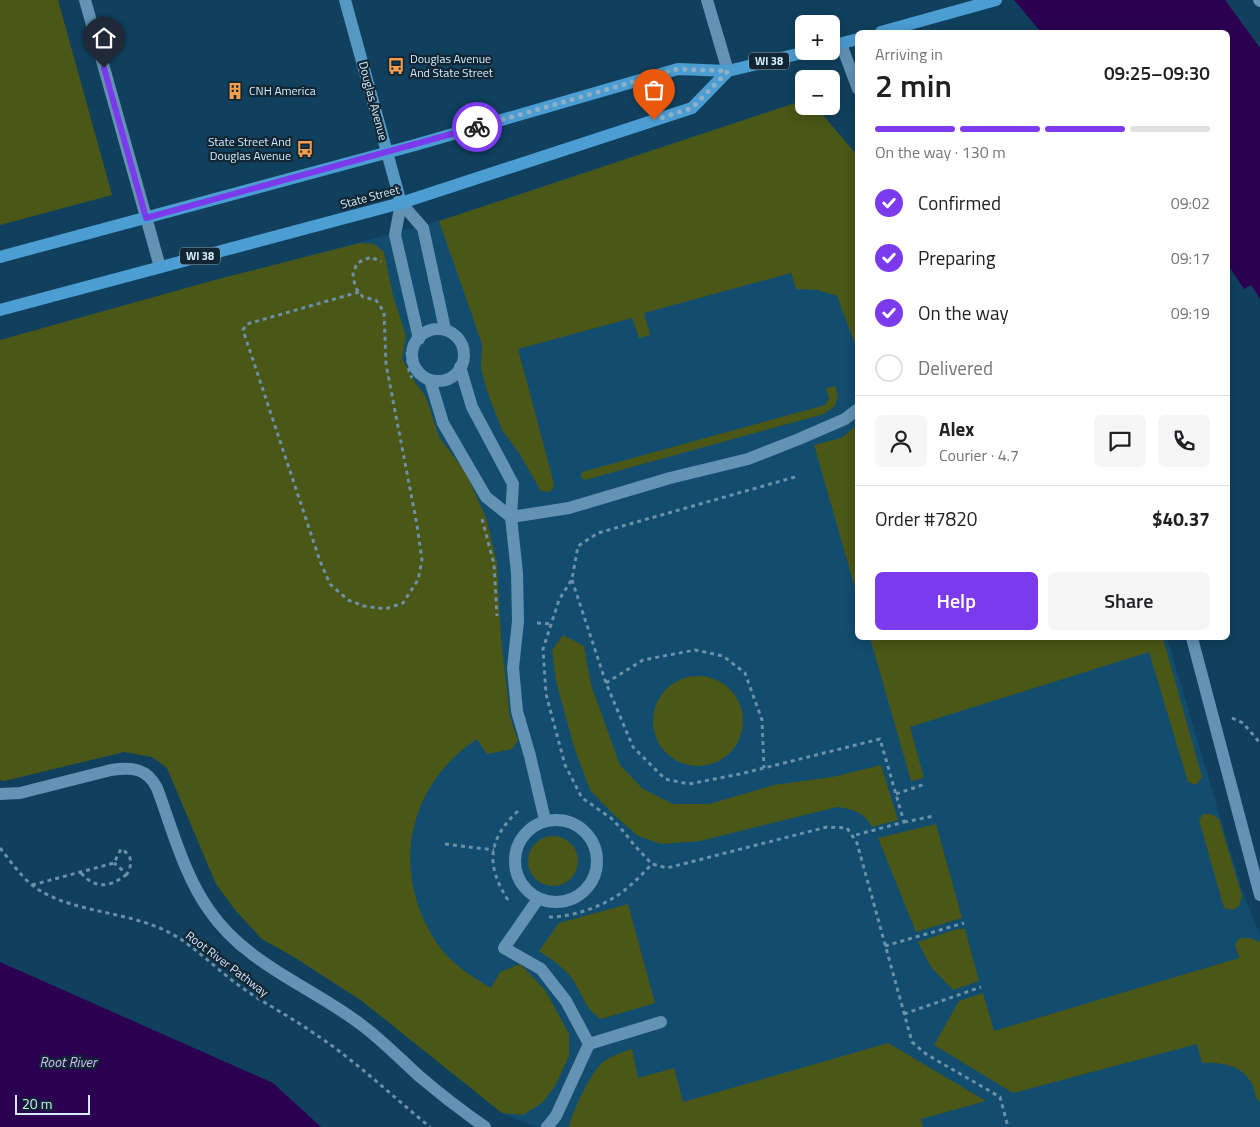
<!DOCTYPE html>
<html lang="en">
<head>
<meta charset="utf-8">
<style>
	:root { --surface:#fff; --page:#f6f6f6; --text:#202124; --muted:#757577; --line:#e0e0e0; --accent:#7c3aed }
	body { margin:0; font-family:"Titillium Web",sans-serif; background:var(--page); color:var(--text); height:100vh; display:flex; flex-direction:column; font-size:19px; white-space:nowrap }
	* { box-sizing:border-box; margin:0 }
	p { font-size:16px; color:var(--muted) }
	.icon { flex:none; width:28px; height:28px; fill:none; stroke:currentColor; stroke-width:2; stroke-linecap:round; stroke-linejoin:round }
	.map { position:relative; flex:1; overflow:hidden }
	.details { position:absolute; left:855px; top:30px; width:375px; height:610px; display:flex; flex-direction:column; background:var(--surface); border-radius:8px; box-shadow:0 2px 12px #0003 }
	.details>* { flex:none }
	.fabs { position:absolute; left:795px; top:15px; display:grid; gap:10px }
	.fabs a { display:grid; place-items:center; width:45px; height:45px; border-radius:8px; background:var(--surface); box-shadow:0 2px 12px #0003; font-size:25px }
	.scale { position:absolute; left:15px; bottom:12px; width:75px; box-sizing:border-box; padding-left:5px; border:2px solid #d4ecfe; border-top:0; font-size:14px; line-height:18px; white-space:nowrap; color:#d4ecfe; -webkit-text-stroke:4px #122533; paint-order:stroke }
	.pin { position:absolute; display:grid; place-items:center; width:42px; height:42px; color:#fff; margin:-51px -21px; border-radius:50% 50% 50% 0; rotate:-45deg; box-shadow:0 0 5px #0007 }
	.pin .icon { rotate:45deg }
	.courier { position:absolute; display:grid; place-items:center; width:50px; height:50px; margin:-25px; border:4px solid #7c3aed; border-radius:50%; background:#fff; color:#222; box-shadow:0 1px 6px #0007 }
	.overview em { font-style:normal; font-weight:600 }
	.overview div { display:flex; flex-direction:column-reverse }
	.overview { display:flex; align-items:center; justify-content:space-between; height:85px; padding:0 20px }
	h1 { font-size:32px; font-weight:600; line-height:38px }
	.bar { display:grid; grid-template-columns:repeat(4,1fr); gap:8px 5px; align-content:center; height:60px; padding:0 20px }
	.bar i { height:6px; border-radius:4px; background:var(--line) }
	.bar .current { background:var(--accent) }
	.bar p { grid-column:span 4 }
	.line { display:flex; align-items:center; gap:12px; padding:0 20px; border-top:1px solid var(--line) }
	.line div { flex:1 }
	.round { display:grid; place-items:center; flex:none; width:52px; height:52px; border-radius:8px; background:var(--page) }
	ol { padding:0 20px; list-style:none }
	li { display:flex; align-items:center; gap:15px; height:55px }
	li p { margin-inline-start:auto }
	li .icon { padding:5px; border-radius:50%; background:var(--accent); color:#fff; stroke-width:4 }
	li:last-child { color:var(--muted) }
	li i { width:28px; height:28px; border:2px solid var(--line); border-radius:50% }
	.cta { display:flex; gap:10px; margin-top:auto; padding:10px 20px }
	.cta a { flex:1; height:58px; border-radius:8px; background:var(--accent); color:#fff; font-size:20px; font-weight:600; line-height:58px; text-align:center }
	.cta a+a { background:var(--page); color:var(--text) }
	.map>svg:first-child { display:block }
	.built { fill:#124c6e }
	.green { fill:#4a5717 }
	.water { fill:#2b0051 }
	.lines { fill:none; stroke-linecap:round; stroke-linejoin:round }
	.path { stroke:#6c90a8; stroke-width:3; stroke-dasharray:4 4; stroke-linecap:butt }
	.lane { stroke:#6392b3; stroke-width:12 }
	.street { stroke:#6392b3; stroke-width:12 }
	.secondary { stroke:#5798c2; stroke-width:12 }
	.primary { stroke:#4b9dd2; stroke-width:12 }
	.done { stroke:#8fb0c6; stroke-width:5; stroke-dasharray:0 9 }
	.route { stroke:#7c3aed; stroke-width:6 }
	.labels { text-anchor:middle; stroke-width:4.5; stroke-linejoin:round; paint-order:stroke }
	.shield { fill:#122533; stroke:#9ab0c1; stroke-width:1 }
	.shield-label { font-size:11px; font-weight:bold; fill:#d4ecfe }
	.poi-label { font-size:12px; fill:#d4ecfe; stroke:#122533; text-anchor:start }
	.street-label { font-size:12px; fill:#d4ecfe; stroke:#122533 }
	.water-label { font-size:14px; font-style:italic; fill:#d2c0f6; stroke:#122533 }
</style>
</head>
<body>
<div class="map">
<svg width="1260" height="1127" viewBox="0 0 1260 1127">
	<rect width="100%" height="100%" fill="#10405d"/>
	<path class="built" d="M 804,100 L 804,106 L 815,106 L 857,155 L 858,638 L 1167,638 L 1241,887 L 1260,935 L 1260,1127 L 536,1127 L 502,1113 L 362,1001 L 294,957 L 262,939 L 236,911 L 216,884 L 167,768 L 152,757 L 124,752 L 4,781 L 0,780 L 143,300 L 439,221 Z"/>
	<path class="green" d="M 0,0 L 58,0 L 112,195 L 0,225 Z
		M 804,100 L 804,106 L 815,106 L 857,155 L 857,346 L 855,344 L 837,296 L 818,290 L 796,289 L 791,273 L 644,313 L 650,335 L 639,338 L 632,318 L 518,349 L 553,480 L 554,488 L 549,492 L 541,491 L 519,453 L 502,430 L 487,391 L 481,368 L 482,344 L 439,221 Z
		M 360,243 L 374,244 L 384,252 L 393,296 L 406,336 L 402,359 L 415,382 L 426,397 L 439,437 L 466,473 L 487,520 L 497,563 L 501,638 L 510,717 L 518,740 L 512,749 L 487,754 L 477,739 C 407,785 390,872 436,942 C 449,962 470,976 491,988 L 500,972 L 520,964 L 545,990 L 569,1034 L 569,1056 L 555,1086 L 543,1102 L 523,1115 L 502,1113 L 362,1001 L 294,957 L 262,939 L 236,911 L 216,884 L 167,768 L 152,757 L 124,752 L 4,781 L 0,780 L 0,340 L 222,278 Z
		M 835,386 L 838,395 L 835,406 L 824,414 L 585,480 L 581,478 L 582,472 L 825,405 L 829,398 L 826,388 Z
		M 857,425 L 857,595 L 814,445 L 841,438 Z
		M 563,635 L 584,646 L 591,685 L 620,765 L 643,789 L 673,804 L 709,804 L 774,785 L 832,777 L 881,765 L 898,820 L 872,827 C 865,813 853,809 837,807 L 700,841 L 661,844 L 638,836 L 613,814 L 590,790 L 574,747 L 556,681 L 552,650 Z
		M 870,638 L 1163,638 L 1202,777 L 1196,785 L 1188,782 L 1149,652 L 910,727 L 924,778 L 911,781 Z
		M653 721a45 45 0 1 1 90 0a45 45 0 1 1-90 0Z
		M 1203,814 L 1211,814 L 1219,819 L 1242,896 L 1239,906 L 1233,910 L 1224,908 L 1199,820 Z
		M 936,824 L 962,918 L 916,932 L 878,838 Z
		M528 861a25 25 0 1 1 50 0a25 25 0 1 1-50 0Z
		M 628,904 L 655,1003 L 601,1019 C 585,1009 583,995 573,980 C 565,968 551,959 539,951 L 559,923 Z
		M 957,929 L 965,929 L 979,981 L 953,990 L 931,967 L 918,942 Z
		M 1239,938 L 1250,938 L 1260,942 L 1260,1102 C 1254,1097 1255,1091 1252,1084 C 1242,1065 1221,1062 1202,1063 L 1197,1044 L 1013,1093 L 934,1045 L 959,1001 L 983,993 L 994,1031 L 1239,958 L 1235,945 Z
		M 888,1043 L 986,1101 L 921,1119 L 923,1127 L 569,1127 C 572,1112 588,1080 598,1067 C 605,1058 621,1052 632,1049 L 638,1078 L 674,1068 L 683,1102 Z"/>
	<path class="water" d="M 1014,0 L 1225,0 L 1260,48 L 1260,299 L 1251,285 L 1244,289 L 1228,265 L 1228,32 L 1041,32 Z
		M 0,962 L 273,1083 L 321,1127 L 0,1127 Z"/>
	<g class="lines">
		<path class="path" d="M 359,292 L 247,324 L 243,330 L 320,561 L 330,584 L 348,600 L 364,606 L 385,609 L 403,603 L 418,580 L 422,560 L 417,525 L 386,364 L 384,312 L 376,300 L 363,297 L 355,287 L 353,274 L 357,263 L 371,257 L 381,262
			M 407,352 L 409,371 L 412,378
			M 795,477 L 598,533 L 578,546 L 572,579 L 559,600 L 543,649 L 546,694 L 565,765 L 582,798 L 611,818 L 624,832 L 634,845 L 652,864 L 667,868 L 827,827 L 847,828 L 857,843 L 912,1042 L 926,1054 L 1000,1097 L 1008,1127
			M 482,519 L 494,564 L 497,616
			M 572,580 L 606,683 L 633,747 L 665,779 L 689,784 L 740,774 L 880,739 L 904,822 L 852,836
			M 537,623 L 552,624
			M 606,683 L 643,660 L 695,650 L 723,656 L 745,673 L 762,720 L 764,768
			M 1232,718 L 1243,723 L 1260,743
			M 896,794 L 925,784
			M 904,822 L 934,816
			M 445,844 L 494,850
			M 0,848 C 12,863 23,880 39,890 C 78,914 131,911 172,934 C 197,948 217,970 241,987 C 265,1004 291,1017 315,1034 C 356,1061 392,1096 430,1127
			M 81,873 C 96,890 111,887 127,874
			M 32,885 L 114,863 L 121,849 C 132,855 133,863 127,874 L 114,863
			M 508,900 C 485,864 488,839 519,810
			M 549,917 C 575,917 607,905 626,889 C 636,881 644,872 652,864
			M 885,946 L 964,923
			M 904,1014 L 981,987"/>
		<path class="lane" d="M 1259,0 L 1260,1
			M 401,203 L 395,235 L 419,339
			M 401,203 L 423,228 L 445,329
			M412 355a26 26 0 1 1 52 0a26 26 0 1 1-52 0Z
			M 460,367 L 472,407 L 513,484 L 511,517 L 517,573 L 518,621 L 513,668 L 517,711 L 530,756 L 545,820
			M 430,380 L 443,423 L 486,497 L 511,517 L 569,508 L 670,478 L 748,459 L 799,439 L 845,419 L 858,409
			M515 861a41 41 0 1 1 82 0a41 41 0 1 1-82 0Z
			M 538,899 L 504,948 L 541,969 L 566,1001 L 589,1044 L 661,1022
			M 547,1127 L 556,1116 L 589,1044"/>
		<path class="street" d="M 85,0 L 160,267
			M 707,0 L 728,71
			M 841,44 L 858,89
			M 1192,638 L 1260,895
			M 0,794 L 20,793 L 111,770 C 132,767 147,768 157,788 C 172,828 184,875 209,910 C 246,964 308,985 359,1023 C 381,1039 399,1058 419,1076 C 440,1094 462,1111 485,1127"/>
		<path class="secondary" d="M 345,0 L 401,203"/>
		<path class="primary" d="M 881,32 L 996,0
			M 831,46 L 858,39
			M 0,257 L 415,145 L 678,69 L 728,71 L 810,51
			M 0,310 L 401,203 L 692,108 L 728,71"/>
	</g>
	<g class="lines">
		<path class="done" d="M 477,127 L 678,69 L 728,71 L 692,108 L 654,120"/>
		<path class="route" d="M 104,68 L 146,218 L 477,127"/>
	</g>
	<defs>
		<g id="bus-bare" transform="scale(1.35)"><path d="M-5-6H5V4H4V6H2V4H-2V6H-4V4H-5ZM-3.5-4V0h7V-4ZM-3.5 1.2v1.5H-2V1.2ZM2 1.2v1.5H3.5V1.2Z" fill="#fa9f4e" stroke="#122533" stroke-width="2.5" paint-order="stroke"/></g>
		<g id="building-bare" transform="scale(1.35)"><path d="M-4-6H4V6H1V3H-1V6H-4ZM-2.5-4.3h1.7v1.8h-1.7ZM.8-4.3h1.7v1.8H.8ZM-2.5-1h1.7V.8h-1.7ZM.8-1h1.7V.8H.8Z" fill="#fa9f4e" stroke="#122533" stroke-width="2.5" paint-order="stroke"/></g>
	</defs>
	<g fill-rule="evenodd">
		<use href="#bus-bare" x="396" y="66"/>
		<use href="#building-bare" x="235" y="91"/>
		<use href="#bus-bare" x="305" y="149"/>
	</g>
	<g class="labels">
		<g class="shield">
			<rect x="749" y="52.5" width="40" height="17" rx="4"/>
			<rect x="180" y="247.5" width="40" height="17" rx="4"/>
		</g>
		<g class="shield-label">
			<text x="769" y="65">WI 38</text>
			<text x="200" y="260">WI 38</text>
		</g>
		<g class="poi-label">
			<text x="410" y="63">Douglas Avenue<tspan x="410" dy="14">And State Street</tspan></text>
			<text x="249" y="95">CNH America</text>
			<text x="291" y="146" text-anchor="end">State Street And<tspan x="291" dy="14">Douglas Avenue</tspan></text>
		</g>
		<g class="street-label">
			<text transform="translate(373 101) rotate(75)" y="4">Douglas Avenue</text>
			<text transform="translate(370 197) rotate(-15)" y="4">State Street</text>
			<text transform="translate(227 964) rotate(37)" y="4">Root River Pathway</text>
		</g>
		<g class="water-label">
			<text x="68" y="1067">Root River</text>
		</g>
	</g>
</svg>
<div class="fabs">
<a>+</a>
<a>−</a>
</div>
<div class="scale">20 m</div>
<div class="pin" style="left:654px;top:120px;background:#ea580c"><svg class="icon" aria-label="bag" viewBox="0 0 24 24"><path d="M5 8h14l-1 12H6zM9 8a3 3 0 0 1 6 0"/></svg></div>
<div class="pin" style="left:104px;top:68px;background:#1f2937"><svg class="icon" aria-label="home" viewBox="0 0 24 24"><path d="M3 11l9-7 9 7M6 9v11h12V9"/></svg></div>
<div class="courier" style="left:477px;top:127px"><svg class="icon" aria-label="bike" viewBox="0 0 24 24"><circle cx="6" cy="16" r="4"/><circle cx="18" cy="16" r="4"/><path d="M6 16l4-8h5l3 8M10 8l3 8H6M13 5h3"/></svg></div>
<section class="details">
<div class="overview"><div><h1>2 min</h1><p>Arriving in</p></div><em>09:25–09:30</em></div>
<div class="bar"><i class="current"></i><i class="current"></i><i class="current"></i><i></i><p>On the way · 130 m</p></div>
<ol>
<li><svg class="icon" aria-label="check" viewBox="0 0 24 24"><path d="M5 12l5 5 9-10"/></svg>Confirmed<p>09:02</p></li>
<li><svg class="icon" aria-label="check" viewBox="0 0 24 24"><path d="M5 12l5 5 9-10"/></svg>Preparing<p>09:17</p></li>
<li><svg class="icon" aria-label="check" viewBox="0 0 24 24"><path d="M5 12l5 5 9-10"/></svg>On the way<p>09:19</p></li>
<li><i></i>Delivered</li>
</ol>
<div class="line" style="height:90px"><a class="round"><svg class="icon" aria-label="person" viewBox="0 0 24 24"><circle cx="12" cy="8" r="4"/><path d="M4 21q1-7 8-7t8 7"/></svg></a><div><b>Alex</b><p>Courier · 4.7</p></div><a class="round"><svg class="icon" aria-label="chat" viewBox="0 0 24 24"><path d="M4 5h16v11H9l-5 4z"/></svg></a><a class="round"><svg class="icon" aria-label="phone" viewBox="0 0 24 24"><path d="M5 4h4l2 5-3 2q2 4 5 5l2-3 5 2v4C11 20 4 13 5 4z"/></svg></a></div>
<div class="line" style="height:65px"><div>Order #7820</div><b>$40.37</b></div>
<div class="cta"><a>Help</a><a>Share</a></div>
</section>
</div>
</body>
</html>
